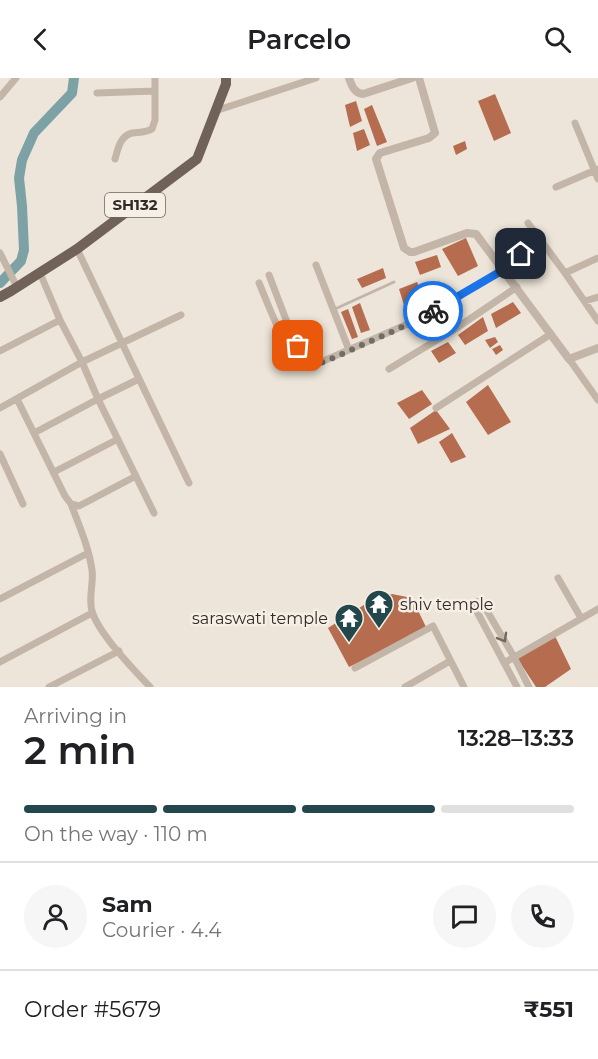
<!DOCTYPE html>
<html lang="en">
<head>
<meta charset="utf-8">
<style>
	:root { --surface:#fff; --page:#f6f6f6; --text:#202124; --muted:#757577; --line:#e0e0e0; --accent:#22484d }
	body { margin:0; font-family:Montserrat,sans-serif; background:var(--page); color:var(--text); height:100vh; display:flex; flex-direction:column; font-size:22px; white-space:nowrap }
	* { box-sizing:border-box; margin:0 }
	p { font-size:20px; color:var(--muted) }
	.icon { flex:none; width:33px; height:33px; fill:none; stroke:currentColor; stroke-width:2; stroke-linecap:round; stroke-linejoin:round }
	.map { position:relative; height:609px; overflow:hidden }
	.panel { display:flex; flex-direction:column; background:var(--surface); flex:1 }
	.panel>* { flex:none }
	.pin { position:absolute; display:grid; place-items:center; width:51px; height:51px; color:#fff; margin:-26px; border-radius:12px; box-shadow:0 3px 9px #0006 }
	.courier { position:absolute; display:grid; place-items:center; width:60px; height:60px; margin:-30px; border:4px solid #1a73e8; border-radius:50%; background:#fff; color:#222; box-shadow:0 2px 8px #0007 }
	.overview em { font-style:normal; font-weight:600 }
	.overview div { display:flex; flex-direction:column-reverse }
	.overview { display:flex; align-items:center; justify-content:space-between; height:102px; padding:0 24px }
	h1 { font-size:39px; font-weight:600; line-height:45px }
	.bar { display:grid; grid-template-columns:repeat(4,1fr); gap:9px 6px; align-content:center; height:72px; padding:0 24px }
	.bar i { height:8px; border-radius:4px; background:var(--line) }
	.bar .on { background:var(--accent) }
	.bar p { grid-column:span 4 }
	.line { display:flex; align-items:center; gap:15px; padding:0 24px; border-top:2px solid var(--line) }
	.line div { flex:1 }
	.round { display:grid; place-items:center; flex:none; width:63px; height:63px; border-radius:32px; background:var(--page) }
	header { display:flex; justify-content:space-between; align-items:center; height:78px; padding:0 24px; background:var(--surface); font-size:27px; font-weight:600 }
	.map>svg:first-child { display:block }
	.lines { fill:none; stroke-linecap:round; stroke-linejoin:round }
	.river { stroke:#7ca2a6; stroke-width:10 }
	.building { fill:#b56c4f }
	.service { stroke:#c3b5a7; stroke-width:3 }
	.minor { stroke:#c3b5a7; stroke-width:7 }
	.tertiary { stroke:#c3b5a7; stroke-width:8 }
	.primary { stroke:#716259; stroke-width:10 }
	.oneway { stroke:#736960 }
	.done { stroke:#736b65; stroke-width:6; stroke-dasharray:0 10.8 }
	.route { stroke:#1a73e8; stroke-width:8 }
	.labels { text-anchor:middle; stroke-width:5; stroke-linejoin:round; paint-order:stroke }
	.shield { fill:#f6efe5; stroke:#6c655f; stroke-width:1.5 }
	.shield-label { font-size:15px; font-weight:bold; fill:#312a26 }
	.poi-label { font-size:16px; fill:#312a26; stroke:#f6efe5; text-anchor:start }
</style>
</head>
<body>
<header><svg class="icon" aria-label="back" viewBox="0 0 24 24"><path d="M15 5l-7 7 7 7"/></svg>Parcelo<svg class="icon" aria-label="search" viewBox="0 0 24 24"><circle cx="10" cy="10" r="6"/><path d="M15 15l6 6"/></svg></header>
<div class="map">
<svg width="598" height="609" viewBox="0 0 598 609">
	<rect width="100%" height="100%" fill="#ede5d9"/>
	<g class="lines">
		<path class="river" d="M 0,205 L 21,183 L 24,172 L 22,128 L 19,100 L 22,82 L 34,55 L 72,15 L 74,0"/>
	</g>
	<path class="building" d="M 495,16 L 511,55 L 494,63 L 478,23 Z
		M 356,23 L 362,43 L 350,49 L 345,27 Z
		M 372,27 L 387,64 L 377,68 L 364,31 Z
		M 364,51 L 370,67 L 357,73 L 353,55 Z
		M 465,63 L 467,71 L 456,77 L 453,68 Z
		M 466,160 L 478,188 L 458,198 L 442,171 Z
		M 437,177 L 441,189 L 420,197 L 415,184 Z
		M 383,190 L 386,200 L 362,210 L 357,201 Z
		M 417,204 L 423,218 L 404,227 L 399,211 Z
		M 513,224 L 521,235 L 496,250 L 491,236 Z
		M 360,225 L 370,252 L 361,255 L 352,229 Z
		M 348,231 L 358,259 L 352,261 L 341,234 Z
		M 483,239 L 488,253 L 465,267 L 458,257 Z
		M 495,259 L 498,264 L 490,270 L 485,262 Z
		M 448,264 L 456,275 L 439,285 L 431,273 Z
		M 500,267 L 503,272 L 496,277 L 492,271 Z
		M 488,307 L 511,344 L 488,357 L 466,324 Z
		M 422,312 L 432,326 L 409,341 L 397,325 Z
		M 436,332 L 450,351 L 418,366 L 410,350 Z
		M 452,355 L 466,379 L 451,385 L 439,364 Z
		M 392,516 L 412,520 L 426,549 L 374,577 L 349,589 L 328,550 L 370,523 Z
		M 555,558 L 571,591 L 545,609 L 536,609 L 517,580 Z"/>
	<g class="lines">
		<path class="service" d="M 335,231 L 394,204"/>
		<path class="minor" d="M 97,15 L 155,13
			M 0,19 L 16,0
			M 215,33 L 316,0
			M 575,45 L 598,101
			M 115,81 C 118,71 120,58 132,55 C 139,54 145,55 152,51 L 155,42 L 155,0
			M 556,109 L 598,91
			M 528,145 L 565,195 L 598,243
			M 77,171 L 189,405
			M 0,175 L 17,209
			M 316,187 L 349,272
			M 40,195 L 60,242 L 82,284 L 98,321 L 154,435
			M 565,195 L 598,180
			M 269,197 L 293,260 L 301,273 L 312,285
			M 259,205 C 267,223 284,272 300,282 C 305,286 313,285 319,285 L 419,241 L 503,192 L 538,159
			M 585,223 L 598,219
			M 0,273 L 60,242
			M 569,281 L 598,322
			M 389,291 L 455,251 L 517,209
			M 17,321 L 65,418 L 71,426 L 79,428 L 136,398
			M 0,330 L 82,284 L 181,237
			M 436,330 L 551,256
			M 34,355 L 98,321 L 139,301
			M 0,376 L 23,426
			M 54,394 L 118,361
			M 71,426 C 79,447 89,470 92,492 C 94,505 88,520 92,533 C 98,555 134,592 150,609
			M 558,500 L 581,540
			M 0,521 L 88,475
			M 0,584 L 92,535
			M 504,585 L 598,531
			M 355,590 L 433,548 L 464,609
			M 49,609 L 119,573
			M 405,609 L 450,583
			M 517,609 L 475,530 L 474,525 L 479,523 L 483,526 L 514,579 L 529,609"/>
		<path class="tertiary" d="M 349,0 C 352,8 354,15 363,16 L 412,0
			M 419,0 L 435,55 L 429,60 L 380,75 L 376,81 L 404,170 L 410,174 L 414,174 L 467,155 L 476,156 L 569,281 L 598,270"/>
		<path class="primary" d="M 0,219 L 11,213 L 77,171 L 197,81 L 226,6 L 226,0"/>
	</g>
	<defs><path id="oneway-chevron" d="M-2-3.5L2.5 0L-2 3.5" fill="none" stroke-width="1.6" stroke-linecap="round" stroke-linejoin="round" transform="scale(1.5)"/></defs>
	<use class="oneway" href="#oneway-chevron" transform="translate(503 560) rotate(60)"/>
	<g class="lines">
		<path class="done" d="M 298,268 L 312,285 L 324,284 L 398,251 L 433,233"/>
		<path class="route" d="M 433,233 L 503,192 L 521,176"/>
	</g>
	<defs>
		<g id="temple-pin" transform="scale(1.5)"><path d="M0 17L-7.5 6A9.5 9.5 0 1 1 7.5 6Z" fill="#22484d" stroke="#f6efe5"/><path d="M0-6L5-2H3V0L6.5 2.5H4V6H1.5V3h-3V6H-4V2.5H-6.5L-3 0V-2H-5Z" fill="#fff"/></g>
	</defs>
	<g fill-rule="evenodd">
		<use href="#temple-pin" x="379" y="526"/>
		<use href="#temple-pin" x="349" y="540"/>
	</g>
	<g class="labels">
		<rect class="shield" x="105" y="115" width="60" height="24" rx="4.5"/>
		<g class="shield-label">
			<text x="135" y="132">SH132</text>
		</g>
		<g class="poi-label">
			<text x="400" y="532">shiv temple</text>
			<text x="328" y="546" text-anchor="end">saraswati temple</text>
		</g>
	</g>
</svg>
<div class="pin" style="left:298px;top:268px;background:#ea580c"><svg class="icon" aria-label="bag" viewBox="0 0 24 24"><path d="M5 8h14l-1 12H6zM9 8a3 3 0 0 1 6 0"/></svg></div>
<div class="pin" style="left:521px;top:176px;background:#1f2937"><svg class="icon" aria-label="home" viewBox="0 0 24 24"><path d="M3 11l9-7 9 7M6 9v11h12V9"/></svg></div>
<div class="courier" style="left:433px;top:233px"><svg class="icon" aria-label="bike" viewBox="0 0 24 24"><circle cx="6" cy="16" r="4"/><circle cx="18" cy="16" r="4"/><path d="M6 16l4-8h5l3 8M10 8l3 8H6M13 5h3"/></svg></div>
</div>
<section class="panel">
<div class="overview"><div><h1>2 min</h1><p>Arriving in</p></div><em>13:28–13:33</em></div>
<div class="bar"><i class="on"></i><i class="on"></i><i class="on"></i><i></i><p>On the way · 110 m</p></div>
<div class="line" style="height:108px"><a class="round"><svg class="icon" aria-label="person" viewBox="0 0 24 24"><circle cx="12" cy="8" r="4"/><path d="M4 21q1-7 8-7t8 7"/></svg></a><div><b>Sam</b><p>Courier · 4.4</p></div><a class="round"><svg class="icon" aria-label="chat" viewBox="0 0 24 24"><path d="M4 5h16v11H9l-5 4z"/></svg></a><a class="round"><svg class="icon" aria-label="phone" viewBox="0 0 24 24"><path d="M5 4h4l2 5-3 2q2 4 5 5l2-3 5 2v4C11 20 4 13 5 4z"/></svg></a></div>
<div class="line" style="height:78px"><div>Order #5679</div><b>₹551</b></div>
</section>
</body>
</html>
